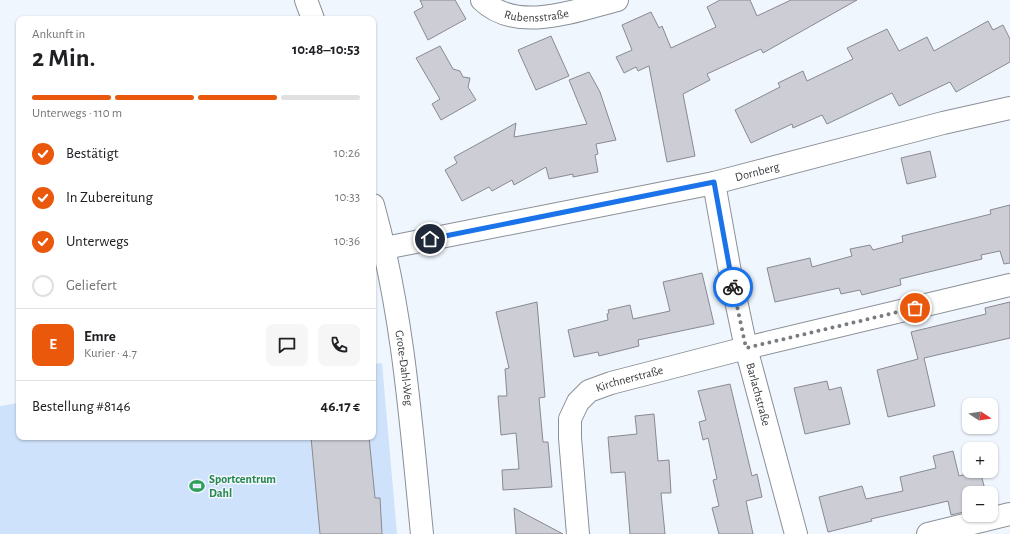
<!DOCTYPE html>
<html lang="de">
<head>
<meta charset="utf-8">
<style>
	:root { --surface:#fff; --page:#f6f6f6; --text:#202124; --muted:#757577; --line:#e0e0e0; --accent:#ea580c }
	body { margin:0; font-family:"Alegreya Sans",sans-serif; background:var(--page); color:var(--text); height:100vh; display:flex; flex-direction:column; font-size:15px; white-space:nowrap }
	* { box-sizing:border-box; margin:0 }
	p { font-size:13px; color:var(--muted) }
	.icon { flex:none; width:22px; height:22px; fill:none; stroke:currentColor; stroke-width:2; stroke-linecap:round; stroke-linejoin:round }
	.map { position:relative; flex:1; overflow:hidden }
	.side { position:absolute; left:16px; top:16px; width:360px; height:424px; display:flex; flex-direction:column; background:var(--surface); border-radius:8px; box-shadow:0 1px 3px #0004 }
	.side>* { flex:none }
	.needle { width:26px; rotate:102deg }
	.controls { position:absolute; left:962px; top:398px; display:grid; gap:8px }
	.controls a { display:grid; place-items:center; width:36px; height:36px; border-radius:8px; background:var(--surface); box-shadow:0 1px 3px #0004; font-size:20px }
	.pin { position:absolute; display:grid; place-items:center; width:34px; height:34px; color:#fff; margin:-17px; border:2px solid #fff; border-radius:50%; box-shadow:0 1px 4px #0007 }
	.courier { position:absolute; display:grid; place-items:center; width:40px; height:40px; margin:-20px; border:3px solid #1a73e8; border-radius:50%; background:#fff; color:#222; box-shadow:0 1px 5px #0007 }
	.summary em { font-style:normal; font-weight:700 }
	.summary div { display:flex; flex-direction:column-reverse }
	.summary { display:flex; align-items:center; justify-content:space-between; height:68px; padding:0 16px }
	h1 { font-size:26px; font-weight:700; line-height:30px }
	.bar { display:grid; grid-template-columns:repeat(4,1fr); gap:6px 4px; align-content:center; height:48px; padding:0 16px }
	.bar i { height:5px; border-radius:3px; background:var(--line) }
	.bar .selected { background:var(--accent) }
	.bar p { grid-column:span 4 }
	.line { display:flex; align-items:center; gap:10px; padding:0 16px; border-top:1px solid var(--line) }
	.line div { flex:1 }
	.round { display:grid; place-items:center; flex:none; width:42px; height:42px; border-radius:8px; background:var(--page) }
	ol { padding:0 16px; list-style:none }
	li { display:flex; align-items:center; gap:12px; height:44px }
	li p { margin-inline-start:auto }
	li .icon { padding:4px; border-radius:50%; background:var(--accent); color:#fff; stroke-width:4 }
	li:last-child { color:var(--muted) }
	li i { width:22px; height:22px; border:2px solid var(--line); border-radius:50% }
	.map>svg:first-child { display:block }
	.green { fill:#cfe2fb }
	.building { fill:#cccdd5; stroke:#898991 }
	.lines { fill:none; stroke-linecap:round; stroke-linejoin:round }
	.street-casing { stroke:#8a9097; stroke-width:24 }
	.street { stroke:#fff; stroke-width:22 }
	.done { stroke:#787c81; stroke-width:4; stroke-dasharray:0 7.2 }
	.route { stroke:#1a73e8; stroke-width:5 }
	.labels { text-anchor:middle; stroke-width:3; stroke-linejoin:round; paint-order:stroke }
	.street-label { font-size:12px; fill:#383b3e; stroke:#f0f6fe }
	.leisure-label { font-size:12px; font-weight:bold; fill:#27864d; stroke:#f0f6fe; text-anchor:start }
</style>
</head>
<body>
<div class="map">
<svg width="1010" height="534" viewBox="0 0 1010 534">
	<rect width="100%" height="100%" fill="#f0f6fe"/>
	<path class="green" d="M 382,363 L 397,534 L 0,534 L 0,406 L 19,403 L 19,437 L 373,437 L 373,364 Z"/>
	<path class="building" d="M 420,0 L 455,0 L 466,19 L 428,40 L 414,12 L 423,7 Z
		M 720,0 L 750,0 L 757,16 L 791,0 L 857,0 L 763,53 L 761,49 L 707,74 L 710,80 L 683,94 L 695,156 L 667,162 L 649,66 L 638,71 L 636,67 L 624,73 L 616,57 L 632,50 L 622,25 L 651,12 L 659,28 L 662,26 L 671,48 L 716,27 L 707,7 Z
		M 988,21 L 993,30 L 1003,25 L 1010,39 L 1010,62 L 956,92 L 950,82 L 899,106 L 892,93 L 827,124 L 822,115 L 793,128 L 792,124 L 751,143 L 735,110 L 780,87 L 778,83 L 803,71 L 807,81 L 853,59 L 847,48 L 887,29 L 899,51 L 927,37 L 934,51 Z
		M 551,36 L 569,76 L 536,90 L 518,50 Z
		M 440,46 L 453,69 L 460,71 L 463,77 L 470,78 L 468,87 L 476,100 L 441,120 L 432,104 L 440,99 L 416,58 Z
		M 589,72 L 600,92 L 616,140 L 596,144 L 598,154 L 595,155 L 598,172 L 573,177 L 573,174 L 549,179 L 546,167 L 514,185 L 512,180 L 492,191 L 489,187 L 462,201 L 445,170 L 457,163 L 454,157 L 516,123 L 514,137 L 587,124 L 569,80 Z
		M 930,151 L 936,177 L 907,184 L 901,158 Z
		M 1010,205 L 1010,263 L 1004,264 L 1000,251 L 981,255 L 982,259 L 900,279 L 901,285 L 862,295 L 860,290 L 841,294 L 839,288 L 775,302 L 767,268 L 810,258 L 812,267 L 852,256 L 850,249 L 870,245 L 873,250 L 903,242 L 902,236 L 991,214 L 990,210 Z
		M 702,273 L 714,324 L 638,340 L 639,346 L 599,356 L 598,352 L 574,357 L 568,330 L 608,320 L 607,314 L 609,313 L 608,310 L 630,305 L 633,319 L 670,311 L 663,282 Z
		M 537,302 L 545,397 L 539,398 L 543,442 L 548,442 L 552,487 L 503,490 L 502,470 L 519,469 L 516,433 L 501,435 L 498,396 L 507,396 L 505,369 L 509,368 L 496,312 Z
		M 1010,302 L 1010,338 L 924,358 L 935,406 L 888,417 L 877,370 L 918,359 L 911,332 L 986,314 L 985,308 Z
		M 827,381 L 829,390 L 841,387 L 850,424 L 805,434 L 794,388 Z
		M 730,384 L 752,476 L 757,474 L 762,497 L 746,501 L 753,534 L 719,534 L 712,508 L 719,506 L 713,480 L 717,479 L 708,438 L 703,440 L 699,422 L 706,420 L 698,391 Z
		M 654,414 L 658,461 L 669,460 L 671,493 L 661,493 L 665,534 L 630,534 L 625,472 L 611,473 L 608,437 L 637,434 L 635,416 Z
		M 311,437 L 369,437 L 375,498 L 380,498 L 382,534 L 320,534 Z
		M 953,451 L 959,476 L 980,471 L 986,493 L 963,493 L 968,511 L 951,515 L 948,501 L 871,519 L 872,521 L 828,532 L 819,497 L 862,486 L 866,499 L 903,491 L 900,477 L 936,468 L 933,456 Z
		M 514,508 L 563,534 L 516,534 Z"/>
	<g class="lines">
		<g class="street-casing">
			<g id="street">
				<path d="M 306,0 L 313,19"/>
				<path id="s1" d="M 482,0 C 517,34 577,10 617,0"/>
				<path id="s2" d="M 714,183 L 730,272 L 746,348 L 796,534"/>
				<path id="s3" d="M 373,205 C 403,312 411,423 422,534"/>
				<path id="s4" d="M 385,248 L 714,183 L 943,123 L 1010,108"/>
				<path id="s5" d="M 578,534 L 570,438 L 570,419 L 578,402 L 589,391 L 611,383 L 746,348 L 1010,285"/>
				<path d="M 928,534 L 1010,514"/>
			</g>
		</g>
		<use href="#street" class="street"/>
	</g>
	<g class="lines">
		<path class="done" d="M 733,287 L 746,348 L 915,308"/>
		<path class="route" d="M 430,239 L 714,182 L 733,287"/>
	</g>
	<defs>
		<g id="stadium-bare" transform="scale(1.2)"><path d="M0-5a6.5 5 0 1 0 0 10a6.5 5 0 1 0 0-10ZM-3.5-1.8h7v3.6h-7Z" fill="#2e9e5b" stroke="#f0f6fe" stroke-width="2.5" paint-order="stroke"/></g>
	</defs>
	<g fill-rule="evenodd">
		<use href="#stadium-bare" x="197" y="486"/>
	</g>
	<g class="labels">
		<g class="street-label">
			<text dy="4" stroke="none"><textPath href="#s1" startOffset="59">Rubensstraße</textPath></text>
			<text dy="4" stroke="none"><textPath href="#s4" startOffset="380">Dornberg</textPath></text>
			<text dy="4" stroke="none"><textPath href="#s3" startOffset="166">Grote-Dahl-Weg</textPath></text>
			<text dy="4" stroke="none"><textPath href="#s5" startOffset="192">Kirchnerstraße</textPath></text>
			<text dy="4" stroke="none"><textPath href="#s2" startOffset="216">Barlachstraße</textPath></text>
		</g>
		<g class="leisure-label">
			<text x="209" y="483">Sportcentrum<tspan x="209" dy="14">Dahl</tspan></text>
		</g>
	</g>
</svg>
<div class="controls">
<a><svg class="needle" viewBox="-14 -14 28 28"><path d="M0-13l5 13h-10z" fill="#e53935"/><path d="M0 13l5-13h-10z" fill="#757577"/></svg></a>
<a>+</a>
<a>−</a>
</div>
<div class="pin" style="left:915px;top:308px;background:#ea580c"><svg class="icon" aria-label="bag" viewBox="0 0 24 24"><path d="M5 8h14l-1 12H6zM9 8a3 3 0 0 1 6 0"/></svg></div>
<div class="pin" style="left:430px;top:239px;background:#1f2937"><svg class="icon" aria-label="home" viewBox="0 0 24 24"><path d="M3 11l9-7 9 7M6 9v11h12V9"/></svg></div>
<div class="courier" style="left:733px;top:287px"><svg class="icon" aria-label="bike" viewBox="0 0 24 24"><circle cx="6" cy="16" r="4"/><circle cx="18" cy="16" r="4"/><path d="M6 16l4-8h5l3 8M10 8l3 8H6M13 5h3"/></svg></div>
<section class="side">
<div class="summary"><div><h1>2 Min.</h1><p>Ankunft in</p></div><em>10:48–10:53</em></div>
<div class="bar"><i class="selected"></i><i class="selected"></i><i class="selected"></i><i></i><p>Unterwegs · 110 m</p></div>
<ol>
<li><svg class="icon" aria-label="check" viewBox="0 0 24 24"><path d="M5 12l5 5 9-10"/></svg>Bestätigt<p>10:26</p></li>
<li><svg class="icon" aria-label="check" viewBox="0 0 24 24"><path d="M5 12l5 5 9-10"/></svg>In Zubereitung<p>10:33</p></li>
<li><svg class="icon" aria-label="check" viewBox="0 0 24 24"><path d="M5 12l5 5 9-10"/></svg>Unterwegs<p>10:36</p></li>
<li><i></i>Geliefert</li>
</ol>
<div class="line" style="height:72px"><b class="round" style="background:var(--accent);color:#fff">E</b><div><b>Emre</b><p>Kurier · 4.7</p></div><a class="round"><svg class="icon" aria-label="chat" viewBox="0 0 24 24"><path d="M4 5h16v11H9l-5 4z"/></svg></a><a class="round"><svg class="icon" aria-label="phone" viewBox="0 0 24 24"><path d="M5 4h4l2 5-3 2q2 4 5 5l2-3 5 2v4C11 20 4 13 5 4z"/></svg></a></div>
<div class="line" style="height:52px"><div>Bestellung #8146</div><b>46.17 €</b></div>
</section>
</div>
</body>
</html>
